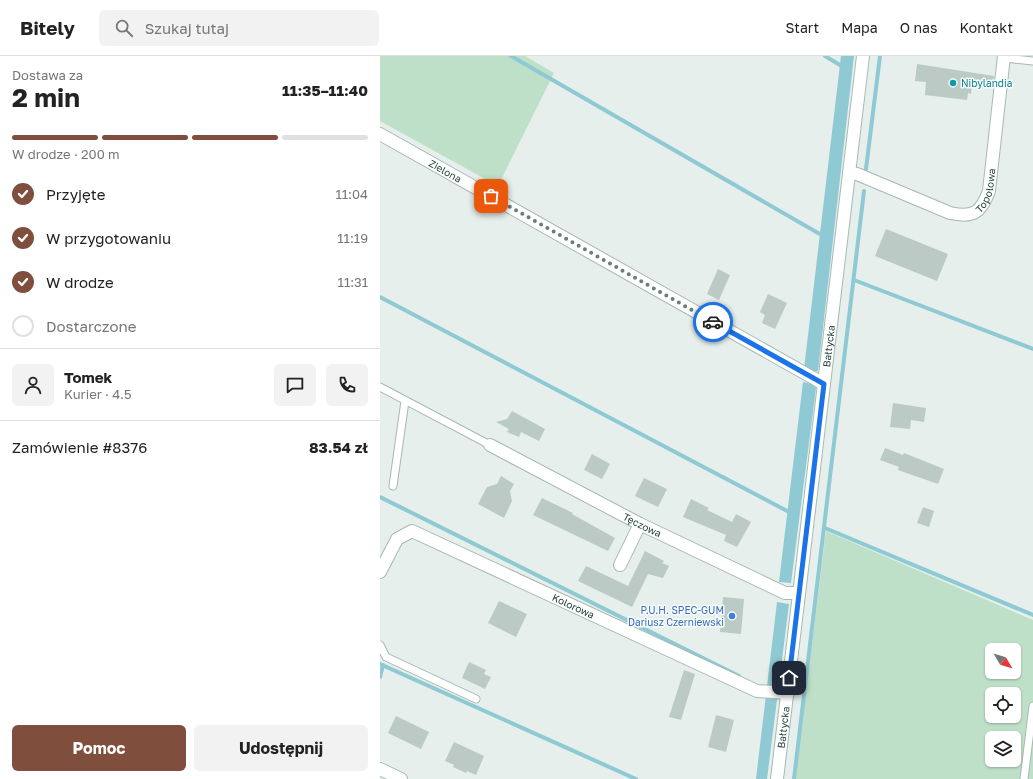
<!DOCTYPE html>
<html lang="pl">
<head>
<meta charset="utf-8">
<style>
	:root { --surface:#fff; --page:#f2f2f2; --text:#222; --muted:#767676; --line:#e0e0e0; --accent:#804e3d }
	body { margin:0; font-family:"Golos Text",sans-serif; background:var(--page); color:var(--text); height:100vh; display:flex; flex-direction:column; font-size:15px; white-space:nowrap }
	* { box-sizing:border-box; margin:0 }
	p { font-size:13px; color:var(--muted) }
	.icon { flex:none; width:22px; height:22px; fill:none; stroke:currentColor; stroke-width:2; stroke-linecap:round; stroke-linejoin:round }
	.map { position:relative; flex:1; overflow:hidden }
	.details { display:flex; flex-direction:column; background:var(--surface); width:380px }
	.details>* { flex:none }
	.needle { width:26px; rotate:128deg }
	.buttons { position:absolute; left:605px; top:587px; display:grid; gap:8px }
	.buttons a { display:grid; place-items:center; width:36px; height:36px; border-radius:6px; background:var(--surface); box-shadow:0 1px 3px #0004; font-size:20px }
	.pin { position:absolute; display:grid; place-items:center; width:34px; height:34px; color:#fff; margin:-17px; border-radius:8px; box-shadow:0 2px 6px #0006 }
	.courier { position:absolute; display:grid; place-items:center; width:40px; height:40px; margin:-20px; border:3px solid #1a73e8; border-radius:50%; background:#fff; color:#222; box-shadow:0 1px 5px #0007 }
	.summary em { font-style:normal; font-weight:700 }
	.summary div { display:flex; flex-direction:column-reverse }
	.summary { display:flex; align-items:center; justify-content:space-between; height:68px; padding:0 12px }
	h1 { font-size:26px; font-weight:700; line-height:30px }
	.bar { display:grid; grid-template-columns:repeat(4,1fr); gap:6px 4px; align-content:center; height:48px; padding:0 12px }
	.bar i { height:5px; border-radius:3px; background:var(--line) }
	.bar .selected { background:var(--accent) }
	.bar p { grid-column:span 4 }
	.line { display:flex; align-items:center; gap:10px; padding:0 12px; border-top:1px solid var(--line) }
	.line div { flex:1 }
	.round { display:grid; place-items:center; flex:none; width:42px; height:42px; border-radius:6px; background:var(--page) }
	ol { padding:0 12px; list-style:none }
	li { display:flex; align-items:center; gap:12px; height:44px }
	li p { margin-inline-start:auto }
	li .icon { padding:4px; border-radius:50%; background:var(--accent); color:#fff; stroke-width:4 }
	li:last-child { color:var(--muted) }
	li i { width:22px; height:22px; border:2px solid var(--line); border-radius:50% }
	.primary-button { display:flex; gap:8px; margin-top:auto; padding:8px 12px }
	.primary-button a { flex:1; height:46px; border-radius:6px; background:var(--accent); color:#fff; font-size:16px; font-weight:700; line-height:46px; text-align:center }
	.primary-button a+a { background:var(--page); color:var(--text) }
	header { display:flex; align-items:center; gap:24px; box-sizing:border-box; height:56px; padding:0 20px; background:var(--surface); border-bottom:1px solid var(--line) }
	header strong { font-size:19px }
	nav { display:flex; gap:22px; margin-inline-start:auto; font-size:14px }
	.search { width:280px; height:36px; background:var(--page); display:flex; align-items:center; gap:10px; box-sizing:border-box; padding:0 14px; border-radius:6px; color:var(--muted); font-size:15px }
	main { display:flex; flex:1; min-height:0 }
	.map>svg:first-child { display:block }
	.green { fill:#bfe0c8; fill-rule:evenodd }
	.water { fill:#8ec9d4 }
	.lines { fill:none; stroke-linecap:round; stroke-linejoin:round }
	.stream { stroke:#8ec9d4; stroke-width:4 }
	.building { fill:#bbcac4 }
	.service-casing { stroke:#a8b8b2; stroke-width:9 }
	.minor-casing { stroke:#a8b8b2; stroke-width:14 }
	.secondary-casing { stroke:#a4bbb3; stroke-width:14 }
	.service { stroke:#fff; stroke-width:7 }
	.minor { stroke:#fff; stroke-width:12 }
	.secondary { stroke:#fff; stroke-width:12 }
	.done { stroke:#687f78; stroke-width:4; stroke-dasharray:0 7.2 }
	.route { stroke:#1a73e8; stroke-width:5 }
	.culture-dot { fill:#0f9aa8; stroke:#f7fbf9; stroke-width:1.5 }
	.shop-dot { fill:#3f7fe0; stroke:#f7fbf9; stroke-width:1.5 }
	.labels { text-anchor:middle; stroke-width:3; stroke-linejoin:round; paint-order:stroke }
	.culture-label { font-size:10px; fill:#0d838f; stroke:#f7fbf9; text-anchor:start }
	.street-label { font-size:10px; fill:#24423a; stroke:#f7fbf9 }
	.shop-label { font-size:10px; fill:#366cbe; stroke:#f7fbf9; text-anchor:end }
</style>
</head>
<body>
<header>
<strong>Bitely</strong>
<div class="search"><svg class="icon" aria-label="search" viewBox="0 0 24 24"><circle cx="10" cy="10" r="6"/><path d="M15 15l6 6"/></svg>Szukaj tutaj</div>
<nav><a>Start</a><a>Mapa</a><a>O nas</a><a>Kontakt</a></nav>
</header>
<main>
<section class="details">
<div class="summary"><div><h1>2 min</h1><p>Dostawa za</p></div><em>11:35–11:40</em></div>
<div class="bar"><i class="selected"></i><i class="selected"></i><i class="selected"></i><i></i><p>W drodze · 200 m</p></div>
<ol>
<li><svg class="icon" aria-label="check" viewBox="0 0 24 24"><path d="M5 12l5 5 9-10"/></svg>Przyjęte<p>11:04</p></li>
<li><svg class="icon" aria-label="check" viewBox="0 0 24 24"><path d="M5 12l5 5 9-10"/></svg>W przygotowaniu<p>11:19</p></li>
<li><svg class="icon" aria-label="check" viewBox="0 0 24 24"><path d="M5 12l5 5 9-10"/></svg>W drodze<p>11:31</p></li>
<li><i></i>Dostarczone</li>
</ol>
<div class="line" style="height:72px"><a class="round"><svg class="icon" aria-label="person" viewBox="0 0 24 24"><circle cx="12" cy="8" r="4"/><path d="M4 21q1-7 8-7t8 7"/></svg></a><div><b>Tomek</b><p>Kurier · 4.5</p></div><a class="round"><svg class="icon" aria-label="chat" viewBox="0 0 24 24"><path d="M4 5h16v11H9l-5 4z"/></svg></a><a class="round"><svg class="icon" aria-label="phone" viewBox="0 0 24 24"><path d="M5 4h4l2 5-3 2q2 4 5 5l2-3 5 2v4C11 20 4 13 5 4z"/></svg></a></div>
<div class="line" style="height:52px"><div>Zamówienie #8376</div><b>83.54 zł</b></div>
<div class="primary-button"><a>Pomoc</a><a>Udostępnij</a></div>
</section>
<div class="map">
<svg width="653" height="723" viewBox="0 0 653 723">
	<rect width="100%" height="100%" fill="#e6efeb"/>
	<path class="green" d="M 0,0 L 145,0 L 174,17 L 118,130 L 0,65 Z
		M 446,475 L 653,564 L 653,723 L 415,723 ZM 612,594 L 634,594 L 634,616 L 612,616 ZM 612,638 L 634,638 L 634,660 L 612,660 ZM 612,682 L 634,682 L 634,704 L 612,704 Z"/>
	<path class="water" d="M 461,0 L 474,0 L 438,315 L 432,316 L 424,313 Z
		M 423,326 L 432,328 L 436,332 L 411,527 L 399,526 Z
		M 397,546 L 409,548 L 387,723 L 376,723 Z"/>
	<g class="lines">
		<path class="stream" d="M 131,0 L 445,181
			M 445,0 L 465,12
			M 486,113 L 500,0
			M 474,224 L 653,293
			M 0,241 L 411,457
			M 0,441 L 359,620
			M 445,472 L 653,559
			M 0,608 L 256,723
			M 0,621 L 3,609
			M 414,723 L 484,135"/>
	</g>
	<path class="building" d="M 537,8 L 614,20 L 613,30 L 592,28 L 591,38 L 588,37 L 587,44 L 545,39 L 546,26 L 535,25 Z
		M 506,173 L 568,198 L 557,225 L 495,200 Z
		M 338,213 L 350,219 L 339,244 L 327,238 Z
		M 388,238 L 407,247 L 395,273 L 382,267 L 385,259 L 380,256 Z
		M 513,347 L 546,352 L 544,366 L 531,364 L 530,373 L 510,371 Z
		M 132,355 L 165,373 L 159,385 L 141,376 L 139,381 L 127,376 L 129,373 L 116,366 L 127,363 Z
		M 505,392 L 523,399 L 524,397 L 564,413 L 558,428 L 518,414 L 519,411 L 500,404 Z
		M 212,398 L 230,408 L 222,423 L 204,414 Z
		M 121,420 L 134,428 L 130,435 L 132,445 L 124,462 L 98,448 L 107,431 L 117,428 Z
		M 264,422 L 287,433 L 278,451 L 255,440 Z
		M 162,442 L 193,457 L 192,458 L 235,482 L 228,495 L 153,459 Z
		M 311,443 L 329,452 L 327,454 L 352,466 L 356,458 L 371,466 L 357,491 L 344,485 L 346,479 L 303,461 Z
		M 543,451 L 554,455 L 549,471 L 537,467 Z
		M 265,495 L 284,505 L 282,507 L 289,510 L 283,522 L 268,518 L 252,551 L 198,525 L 206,510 L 248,530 Z
		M 343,541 L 364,543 L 361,578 L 340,576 Z
		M 119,545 L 147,558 L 136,581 L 108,567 Z
		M 89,606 L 106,614 L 104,618 L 111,621 L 105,633 L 82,622 Z
		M 304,614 L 315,618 L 301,664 L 289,661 Z
		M 336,659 L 354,664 L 346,696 L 328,691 Z
		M 16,660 L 49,676 L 41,693 L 8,677 Z
		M 74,686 L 104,700 L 96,719 L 87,715 L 86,717 L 73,711 L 74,709 L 65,705 Z"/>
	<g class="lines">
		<g class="service-casing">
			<path id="service" d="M 624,2 L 653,5
				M 0,331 L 110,389
				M 13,430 L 25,345
				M 0,589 L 6,601 L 96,643
				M 644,723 L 653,650"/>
		</g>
		<g class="minor-casing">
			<g id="minor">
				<path id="s1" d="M 0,78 L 444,328"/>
				<path id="s2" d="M 469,117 L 477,118 L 570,157 C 593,162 601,157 609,135 L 624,0"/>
				<path id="s3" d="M 110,389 L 260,468 L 405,537 L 419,537"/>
				<path d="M 240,509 L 260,468"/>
				<path id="s4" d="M 0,516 L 17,483 L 32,475 L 377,635 L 408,637"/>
				<path d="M 0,713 L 21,723"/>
			</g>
		</g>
		<g class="secondary-casing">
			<g id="secondary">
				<path id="s5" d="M 397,723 L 483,0"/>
			</g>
		</g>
		<use href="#service" class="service"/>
		<use href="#minor" class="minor"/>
		<use href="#secondary" class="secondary"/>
	</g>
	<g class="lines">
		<path class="done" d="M 111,140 L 333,266"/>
		<path class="route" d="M 333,266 L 444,328 L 409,622"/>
	</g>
	<circle class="culture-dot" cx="573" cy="27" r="4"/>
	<circle class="shop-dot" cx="352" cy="560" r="4"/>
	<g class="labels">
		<g class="culture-label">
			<text x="581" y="31">Nibylandia</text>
		</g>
		<g class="street-label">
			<text dy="4" stroke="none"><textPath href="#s1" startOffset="75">Zielona</textPath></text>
			<text dy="4" stroke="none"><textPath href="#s2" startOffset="160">Topolowa</textPath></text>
			<text dy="4" stroke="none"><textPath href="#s5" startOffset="436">Bałtycka</textPath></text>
			<text dy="4" stroke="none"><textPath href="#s3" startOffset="172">Tęczowa</textPath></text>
			<text dy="4" stroke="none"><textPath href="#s4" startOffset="232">Kolorowa</textPath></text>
			<text dy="4" stroke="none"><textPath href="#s5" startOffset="52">Bałtycka</textPath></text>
		</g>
		<g class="shop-label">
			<text x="344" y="558">P.U.H. SPEC-GUM<tspan x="344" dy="12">Dariusz Czerniewski</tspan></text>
		</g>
	</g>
</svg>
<div class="buttons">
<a><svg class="needle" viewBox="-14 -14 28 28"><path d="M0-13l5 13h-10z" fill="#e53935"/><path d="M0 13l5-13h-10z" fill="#767676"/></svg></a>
<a><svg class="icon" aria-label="locate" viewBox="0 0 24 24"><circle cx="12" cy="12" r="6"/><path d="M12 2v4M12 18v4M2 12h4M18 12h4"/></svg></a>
<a><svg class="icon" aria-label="layers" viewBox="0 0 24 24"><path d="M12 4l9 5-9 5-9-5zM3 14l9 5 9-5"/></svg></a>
</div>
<div class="pin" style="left:111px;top:140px;background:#ea580c"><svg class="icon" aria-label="bag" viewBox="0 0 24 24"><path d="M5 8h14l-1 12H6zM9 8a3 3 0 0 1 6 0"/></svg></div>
<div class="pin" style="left:409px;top:622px;background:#1f2937"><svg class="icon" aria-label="home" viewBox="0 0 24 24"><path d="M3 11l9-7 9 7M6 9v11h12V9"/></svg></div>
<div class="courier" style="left:333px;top:266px"><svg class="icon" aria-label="car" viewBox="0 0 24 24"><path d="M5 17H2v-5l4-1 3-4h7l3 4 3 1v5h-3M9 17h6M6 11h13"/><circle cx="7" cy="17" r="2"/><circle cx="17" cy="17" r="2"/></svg></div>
</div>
</main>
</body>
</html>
